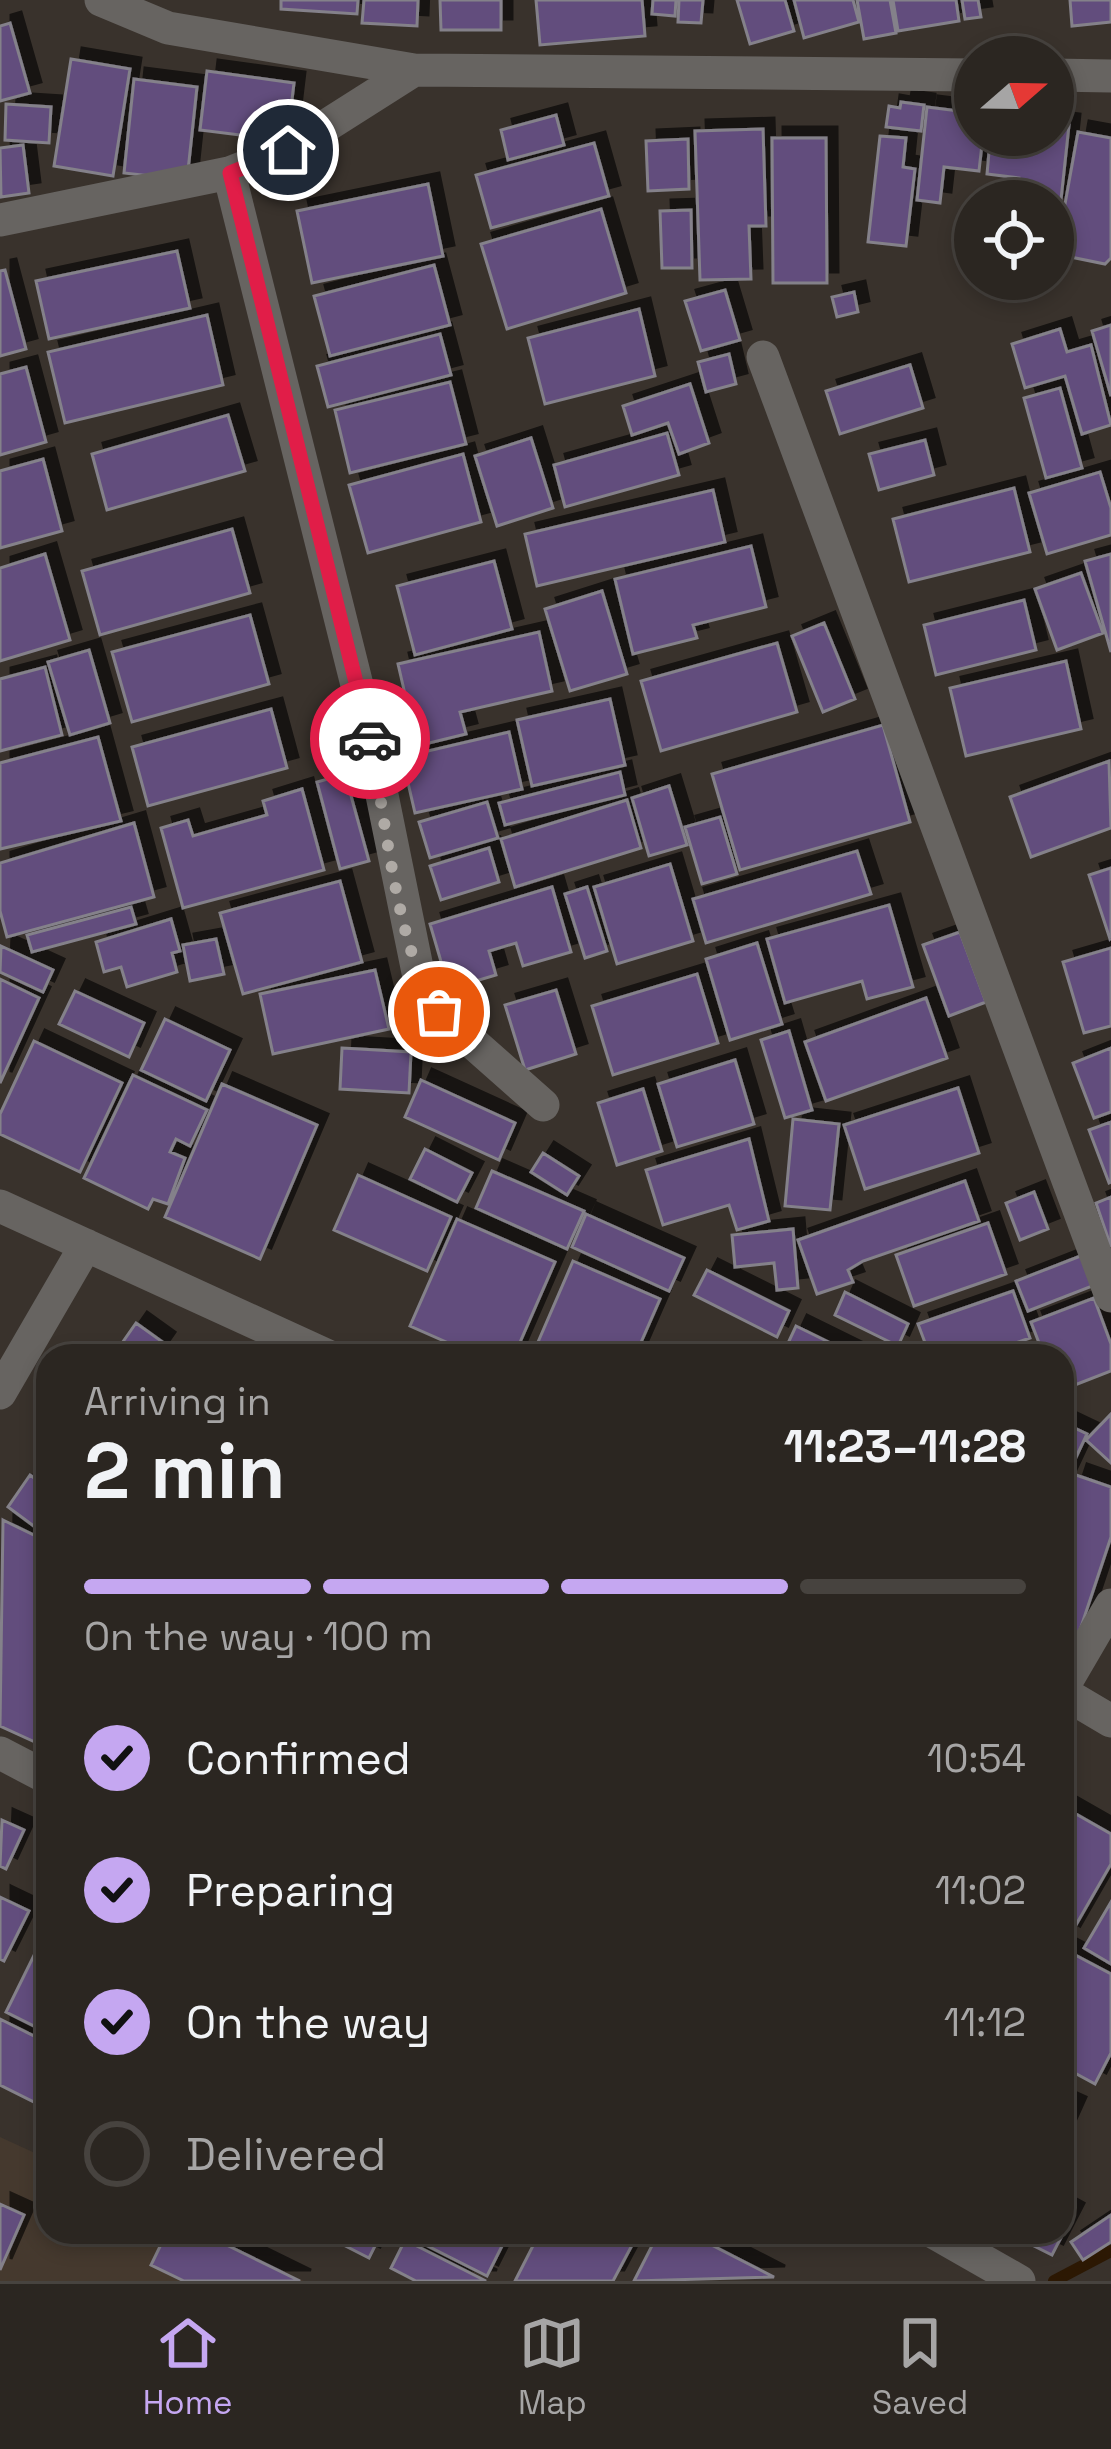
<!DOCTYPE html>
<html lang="en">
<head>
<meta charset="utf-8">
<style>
	:root { --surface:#2b2621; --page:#37322e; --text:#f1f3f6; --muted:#a6a5a5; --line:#47433f; --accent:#c5a7f1 }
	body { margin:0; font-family:"Space Grotesk",sans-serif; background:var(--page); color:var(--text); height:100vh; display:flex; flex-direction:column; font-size:45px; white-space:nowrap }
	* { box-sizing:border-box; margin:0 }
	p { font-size:39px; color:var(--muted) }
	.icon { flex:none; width:66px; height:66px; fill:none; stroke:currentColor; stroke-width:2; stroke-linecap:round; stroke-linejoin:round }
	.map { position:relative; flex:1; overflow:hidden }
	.details { position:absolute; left:36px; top:1344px; width:1038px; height:900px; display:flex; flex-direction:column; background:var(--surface); border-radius:36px; box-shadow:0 6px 18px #0003,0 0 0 3px var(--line) }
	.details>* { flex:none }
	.needle { width:78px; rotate:70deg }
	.controls { position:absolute; left:954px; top:36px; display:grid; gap:24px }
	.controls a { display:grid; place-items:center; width:120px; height:120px; border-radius:50%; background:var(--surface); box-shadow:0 6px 18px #0003,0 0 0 3px var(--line); font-size:60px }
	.pin { position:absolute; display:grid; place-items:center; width:102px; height:102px; color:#fff; margin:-51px; border:6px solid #fff; border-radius:50%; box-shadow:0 3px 12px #0007 }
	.courier { position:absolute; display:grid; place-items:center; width:120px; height:120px; margin:-60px; border:9px solid #e11d48; border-radius:50%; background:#fff; color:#222; box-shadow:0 3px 15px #0007 }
	.summary em { font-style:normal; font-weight:800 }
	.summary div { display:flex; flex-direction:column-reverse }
	.summary { display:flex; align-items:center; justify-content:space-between; height:204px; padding:0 48px }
	h1 { font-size:78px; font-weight:800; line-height:90px }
	.bar { display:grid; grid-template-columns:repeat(4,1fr); gap:18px 12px; align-content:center; height:144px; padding:0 48px }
	.bar i { height:15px; border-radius:9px; background:var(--line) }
	.bar .selected { background:var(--accent) }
	.bar p { grid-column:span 4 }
	ol { padding:0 48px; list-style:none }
	li { display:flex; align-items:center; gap:36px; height:132px }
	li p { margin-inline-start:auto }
	li .icon { padding:12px; border-radius:50%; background:var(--accent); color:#111; stroke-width:4 }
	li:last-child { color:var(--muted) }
	li i { width:66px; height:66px; border:6px solid var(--line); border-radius:50% }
	.tab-bar { display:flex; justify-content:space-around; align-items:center; height:168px; border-top:3px solid var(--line); background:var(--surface); font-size:33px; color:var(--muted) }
	.tab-bar a { display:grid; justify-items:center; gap:6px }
	.tab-bar .selected { color:var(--accent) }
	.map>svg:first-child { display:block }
	.built { fill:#45392e }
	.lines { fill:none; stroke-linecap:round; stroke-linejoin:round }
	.stream { stroke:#2c1803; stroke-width:12 }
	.building { fill:#624e7d; stroke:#84818a; stroke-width:3; filter:url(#shadow) }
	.minor { stroke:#676461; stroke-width:33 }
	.done { stroke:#afaaa5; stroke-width:12; stroke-dasharray:0 21.6 }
	.route { stroke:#e11d48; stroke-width:15 }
</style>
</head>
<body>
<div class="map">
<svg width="1111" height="2281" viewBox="0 0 1111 2281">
	<defs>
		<filter id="shadow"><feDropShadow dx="11" dy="-11" stdDeviation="0" flood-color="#0009"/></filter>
	</defs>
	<rect width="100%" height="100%" fill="#39322c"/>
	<path class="built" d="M 0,2137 L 48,2159 L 48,2232 L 202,2232 L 304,2281 L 0,2281 Z"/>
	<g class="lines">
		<path class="stream" d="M 1054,2281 L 1111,2251"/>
	</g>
	<path class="building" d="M 281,0 L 358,0 L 357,14 L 281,9 Z
		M 364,0 L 418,0 L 417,26 L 362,23 Z
		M 440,0 L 501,0 L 501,30 L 441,30 Z
		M 536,0 L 642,0 L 645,36 L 540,45 Z
		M 653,0 L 676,0 L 675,16 L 652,14 Z
		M 679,0 L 703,0 L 701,23 L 678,22 Z
		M 737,0 L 785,0 L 794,31 L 750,44 Z
		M 794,0 L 853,0 L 859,22 L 804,38 Z
		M 857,0 L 890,0 L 896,33 L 864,39 Z
		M 893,0 L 956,0 L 959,21 L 898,31 Z
		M 962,0 L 978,0 L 981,17 L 965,19 Z
		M 1070,0 L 1111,0 L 1111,22 L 1072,26 Z
		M 10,23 L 30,93 L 0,101 L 0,26 Z
		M 71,59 L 130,69 L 113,176 L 54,166 Z
		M 207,71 L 294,83 L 287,141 L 200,130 Z
		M 134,79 L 197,87 L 187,180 L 124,173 Z
		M 901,102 L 924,105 L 921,131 L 886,127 L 889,106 L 900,108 Z
		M 6,104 L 51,107 L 49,143 L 5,140 Z
		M 927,107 L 975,113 L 975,135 L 983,135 L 979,171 L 944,167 L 940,203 L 917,200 Z
		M 556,115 L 564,145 L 508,160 L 501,130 Z
		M 1053,123 L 1069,125 L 1060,209 L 1053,208 L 1053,201 L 1016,201 L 1019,178 L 987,174 L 990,141 L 1002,143 L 1002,135 L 1053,135 Z
		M 763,129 L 766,226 L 749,226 L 751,279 L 700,280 L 695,131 Z
		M 1078,132 L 1111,138 L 1111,258 L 1105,264 L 1056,254 Z
		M 880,136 L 906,138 L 903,167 L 915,169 L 906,246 L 868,242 Z
		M 772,138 L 826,138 L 827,283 L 773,283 Z
		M 688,139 L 689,189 L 648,191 L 646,141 Z
		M 594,143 L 609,196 L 491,228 L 476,175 Z
		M 23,145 L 29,193 L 1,197 L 0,148 Z
		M 428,184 L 443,256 L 312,283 L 297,211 Z
		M 601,209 L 626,293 L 507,329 L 481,244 Z
		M 691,210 L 692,268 L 662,268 L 660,211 Z
		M 177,251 L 190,308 L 49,339 L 36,281 Z
		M 434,265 L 450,325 L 330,356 L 314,296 Z
		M 5,270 L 26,349 L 0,356 L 0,271 Z
		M 725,290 L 740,340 L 701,351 L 685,301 Z
		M 854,292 L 858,312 L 837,317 L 832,297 Z
		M 639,309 L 655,376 L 545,404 L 528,338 Z
		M 207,315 L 223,385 L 65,423 L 48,352 Z
		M 1111,325 L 1111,396 L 1092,331 Z
		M 1060,329 L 1067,352 L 1091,345 L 1111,425 L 1082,434 L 1065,376 L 1025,388 L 1012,344 Z
		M 440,334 L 451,375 L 328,407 L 317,366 Z
		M 729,354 L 736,384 L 706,392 L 698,362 Z
		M 910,365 L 923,408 L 840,434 L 826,391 Z
		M 26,367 L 46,442 L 0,455 L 0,374 Z
		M 450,382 L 466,444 L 350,473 L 335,410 Z
		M 690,384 L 709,443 L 679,454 L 668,423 L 632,435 L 623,406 Z
		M 1060,388 L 1082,468 L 1046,478 L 1024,398 Z
		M 228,415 L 245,471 L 107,510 L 92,454 Z
		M 667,433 L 679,475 L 565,507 L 554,465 Z
		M 531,438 L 553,508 L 497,526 L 475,456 Z
		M 925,440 L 934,475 L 879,490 L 869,454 Z
		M 463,454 L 481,522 L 368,553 L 349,485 Z
		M 43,459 L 62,531 L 0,548 L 0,471 Z
		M 1100,472 L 1111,508 L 1111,535 L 1047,554 L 1029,493 Z
		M 1014,488 L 1030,552 L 909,582 L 893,519 Z
		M 713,490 L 725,542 L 537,586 L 525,534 Z
		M 232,529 L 250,593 L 100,635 L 82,571 Z
		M 751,546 L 766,607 L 693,625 L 697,638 L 633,654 L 615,579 Z
		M 45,554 L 70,640 L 0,661 L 0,568 Z
		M 1111,554 L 1111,652 L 1085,561 Z
		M 494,561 L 512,629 L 415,655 L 397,586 Z
		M 1081,573 L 1103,633 L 1057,650 L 1035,589 Z
		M 602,591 L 627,674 L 570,691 L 545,609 Z
		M 1024,600 L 1036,650 L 936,675 L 924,625 Z
		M 250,615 L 269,684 L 132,722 L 112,652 Z
		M 824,623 L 855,699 L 823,712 L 792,636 Z
		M 539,632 L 552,691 L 460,712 L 466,734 L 417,746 L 398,664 Z
		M 777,643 L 797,712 L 661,751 L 641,681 Z
		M 89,650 L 110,723 L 70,735 L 48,662 Z
		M 1066,661 L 1081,729 L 966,756 L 950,688 Z
		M 45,667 L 62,735 L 0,751 L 0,679 Z
		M 610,699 L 625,765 L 532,786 L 517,720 Z
		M 271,709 L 287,768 L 148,806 L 132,747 Z
		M 883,725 L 910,822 L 740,870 L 712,774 Z
		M 509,732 L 522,789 L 415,813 L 402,757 Z
		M 98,737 L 121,821 L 0,849 L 0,763 Z
		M 1109,761 L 1111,828 L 1031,857 L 1010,797 Z
		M 620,772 L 625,795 L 505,825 L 499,803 Z
		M 345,774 L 369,861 L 340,869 L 317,782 Z
		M 669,786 L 687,845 L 649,856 L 632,798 Z
		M 302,789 L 324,870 L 183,908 L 161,828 L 188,820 L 193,836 L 267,815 L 263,801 Z
		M 627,800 L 641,848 L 515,887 L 501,839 Z
		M 487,802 L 498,838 L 430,858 L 419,822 Z
		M 720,817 L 737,874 L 702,884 L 685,827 Z
		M 134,823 L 154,897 L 7,937 L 0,911 L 0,863 Z
		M 489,848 L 499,882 L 441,900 L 430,866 Z
		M 857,851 L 871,894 L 706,943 L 693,899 Z
		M 670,864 L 693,941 L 617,964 L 594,887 Z
		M 1111,868 L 1111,938 L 1110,939 L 1089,875 Z
		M 340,881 L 362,962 L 243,994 L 220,913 Z
		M 552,887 L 571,952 L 523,966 L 516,943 L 489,951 L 496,975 L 449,989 L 430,924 Z
		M 587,887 L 607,951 L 585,958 L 565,894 Z
		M 889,905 L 913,987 L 867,999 L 862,981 L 785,1003 L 767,939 Z
		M 131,907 L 136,924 L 32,952 L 27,935 Z
		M 171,919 L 180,951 L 172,953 L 177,972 L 127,987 L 121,967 L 104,972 L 96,942 Z
		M 960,932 L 986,1002 L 949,1016 L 923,945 Z
		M 216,939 L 224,974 L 190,981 L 183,945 Z
		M 757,943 L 782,1024 L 730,1040 L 706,959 Z
		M 1,946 L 53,970 L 43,992 L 0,972 Z
		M 1111,948 L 1111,1026 L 1084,1033 L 1063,962 Z
		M 375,970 L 389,1029 L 273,1054 L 260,994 Z
		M 697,974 L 718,1043 L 613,1075 L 592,1006 Z
		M 0,979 L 39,998 L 0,1083 Z
		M 556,990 L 576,1054 L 525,1070 L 505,1005 Z
		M 75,991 L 144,1023 L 129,1057 L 59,1024 Z
		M 926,998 L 947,1058 L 826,1101 L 805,1042 Z
		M 165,1019 L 230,1050 L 206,1101 L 141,1070 Z
		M 789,1031 L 812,1110 L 785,1118 L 761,1040 Z
		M 34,1041 L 122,1083 L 80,1172 L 0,1134 L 0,1114 Z
		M 342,1048 L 411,1052 L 409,1093 L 340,1089 Z
		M 1111,1048 L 1111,1112 L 1094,1118 L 1073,1063 Z
		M 735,1060 L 754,1124 L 677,1147 L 658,1084 Z
		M 133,1075 L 207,1110 L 190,1146 L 176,1139 L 170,1152 L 185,1158 L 168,1204 L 153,1199 L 148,1209 L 84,1178 Z
		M 421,1080 L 515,1123 L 499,1160 L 405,1117 Z
		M 222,1084 L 317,1125 L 260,1259 L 165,1217 Z
		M 958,1088 L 979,1153 L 865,1189 L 844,1125 Z
		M 643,1089 L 662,1151 L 617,1165 L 598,1103 Z
		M 793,1119 L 839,1124 L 830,1210 L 785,1206 Z
		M 1111,1122 L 1111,1182 L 1109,1183 L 1089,1130 Z
		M 749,1139 L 769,1221 L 737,1230 L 729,1205 L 663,1225 L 646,1170 Z
		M 425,1149 L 472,1173 L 457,1202 L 410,1179 Z
		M 543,1153 L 579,1176 L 567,1195 L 531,1172 Z
		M 492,1171 L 584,1211 L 567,1249 L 476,1208 Z
		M 358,1175 L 451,1217 L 427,1271 L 334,1230 Z
		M 965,1181 L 979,1221 L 863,1261 L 848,1270 L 853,1282 L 817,1294 L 798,1240 Z
		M 1034,1192 L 1048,1229 L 1020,1240 L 1006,1203 Z
		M 1111,1197 L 1111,1247 L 1096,1203 Z
		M 586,1214 L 684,1258 L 669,1291 L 572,1247 Z
		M 457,1219 L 555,1262 L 514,1356 L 478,1356 L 410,1326 Z
		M 988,1223 L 1006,1274 L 914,1306 L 896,1255 Z
		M 793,1229 L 798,1288 L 777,1290 L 774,1263 L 735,1267 L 732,1235 Z
		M 1083,1255 L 1095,1285 L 1028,1311 L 1016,1281 Z
		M 573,1261 L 660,1299 L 635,1356 L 532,1356 Z
		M 707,1270 L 789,1311 L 777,1337 L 694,1295 Z
		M 1013,1291 L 1030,1338 L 979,1356 L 930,1356 L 918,1324 Z
		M 845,1292 L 908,1324 L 898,1346 L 835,1315 Z
		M 1094,1298 L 1111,1344 L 1111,1371 L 1062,1390 L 1062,1356 L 1044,1356 L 1031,1322 Z
		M 136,1323 L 164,1343 L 155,1356 L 113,1356 Z
		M 796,1326 L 857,1356 L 782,1356 Z
		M 1111,1414 L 1111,1463 L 1086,1440 Z
		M 1062,1422 L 1087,1434 L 1062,1487 Z
		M 30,1475 L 48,1488 L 48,1512 L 35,1527 L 8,1507 Z
		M 1076,1475 L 1111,1487 L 1111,1537 L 1073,1651 L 1062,1647 L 1062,1518 Z
		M 3,1520 L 48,1542 L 48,1748 L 0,1726 Z
		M 1062,1806 L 1111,1834 L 1111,1864 L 1069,1937 L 1062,1932 Z
		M 2,1820 L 24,1830 L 6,1869 L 0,1866 Z
		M 0,1897 L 29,1911 L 4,1961 L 0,1959 Z
		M 1111,1902 L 1111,1964 L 1084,1948 Z
		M 48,1927 L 48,2033 L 6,2012 Z
		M 1062,1948 L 1111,1974 L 1111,2053 L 1095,2084 L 1062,2066 Z
		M 0,2019 L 48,2043 L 48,2109 L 0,2085 Z
		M 1062,2102 L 1075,2108 L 1062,2137 Z
		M 0,2204 L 24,2215 L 0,2270 Z
		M 1062,2208 L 1073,2214 L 1052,2255 L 1006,2232 L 1062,2232 Z
		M 1111,2215 L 1111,2242 L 1083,2260 L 1071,2242 Z
		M 167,2232 L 200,2232 L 300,2281 L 184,2281 L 151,2265 Z
		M 318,2232 L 382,2232 L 369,2258 Z
		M 415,2232 L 509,2232 L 487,2276 L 412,2238 Z
		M 540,2232 L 639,2232 L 613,2281 L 515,2281 Z
		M 659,2232 L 686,2232 L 774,2277 L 634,2281 Z
		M 405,2240 L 486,2281 L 416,2281 L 391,2268 Z"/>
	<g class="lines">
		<path class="minor" d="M 101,0 L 168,28 L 414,70 L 975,75
			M 414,70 L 288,150 L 229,173 L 371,741 L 421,987 L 439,1013 L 543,1105
			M 1053,75 L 1111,76
			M 0,220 L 229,173
			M 763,357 L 1111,1296
			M 0,1206 L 328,1356
			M 0,1393 L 86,1245
			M 1062,1689 L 1111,1605
			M 1062,1692 L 1111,1721
			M 0,1753 L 48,1778
			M 933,2232 L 1019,2281"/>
	</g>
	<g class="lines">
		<path class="done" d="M 370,739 C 386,816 396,951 439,1012"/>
		<path class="route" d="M 288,150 L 230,173 L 370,739"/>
	</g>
</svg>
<div class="controls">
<a><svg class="needle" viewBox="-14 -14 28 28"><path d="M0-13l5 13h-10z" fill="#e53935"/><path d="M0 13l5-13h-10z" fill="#a6a5a5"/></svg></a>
<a><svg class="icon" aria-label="locate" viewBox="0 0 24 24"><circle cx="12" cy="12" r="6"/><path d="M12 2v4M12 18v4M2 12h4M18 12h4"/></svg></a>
</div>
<div class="pin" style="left:439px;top:1012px;background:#ea580c"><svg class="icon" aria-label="bag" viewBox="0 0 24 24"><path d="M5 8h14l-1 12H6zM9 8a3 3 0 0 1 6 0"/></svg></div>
<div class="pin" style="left:288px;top:150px;background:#1f2937"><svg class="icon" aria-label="home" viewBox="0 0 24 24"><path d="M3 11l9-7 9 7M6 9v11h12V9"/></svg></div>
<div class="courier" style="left:370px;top:739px"><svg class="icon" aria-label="car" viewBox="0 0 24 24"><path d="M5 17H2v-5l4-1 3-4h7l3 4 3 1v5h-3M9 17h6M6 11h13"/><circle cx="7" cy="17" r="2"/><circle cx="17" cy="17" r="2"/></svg></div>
<section class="details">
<div class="summary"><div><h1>2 min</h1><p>Arriving in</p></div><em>11:23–11:28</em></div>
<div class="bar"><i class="selected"></i><i class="selected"></i><i class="selected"></i><i></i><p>On the way · 100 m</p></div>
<ol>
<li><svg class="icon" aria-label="check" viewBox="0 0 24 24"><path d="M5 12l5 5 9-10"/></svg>Confirmed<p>10:54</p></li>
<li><svg class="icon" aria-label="check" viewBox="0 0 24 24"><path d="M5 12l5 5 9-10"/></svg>Preparing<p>11:02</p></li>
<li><svg class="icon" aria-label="check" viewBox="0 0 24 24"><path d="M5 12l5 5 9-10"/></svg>On the way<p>11:12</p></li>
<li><i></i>Delivered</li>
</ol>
</section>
</div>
<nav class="tab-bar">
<a class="selected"><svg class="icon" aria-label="home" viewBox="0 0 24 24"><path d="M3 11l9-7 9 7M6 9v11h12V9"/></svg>Home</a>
<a><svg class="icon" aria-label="map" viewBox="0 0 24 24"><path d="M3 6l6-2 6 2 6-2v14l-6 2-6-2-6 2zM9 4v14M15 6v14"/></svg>Map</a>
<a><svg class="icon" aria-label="saved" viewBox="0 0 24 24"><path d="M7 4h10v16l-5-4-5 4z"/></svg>Saved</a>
</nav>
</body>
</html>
